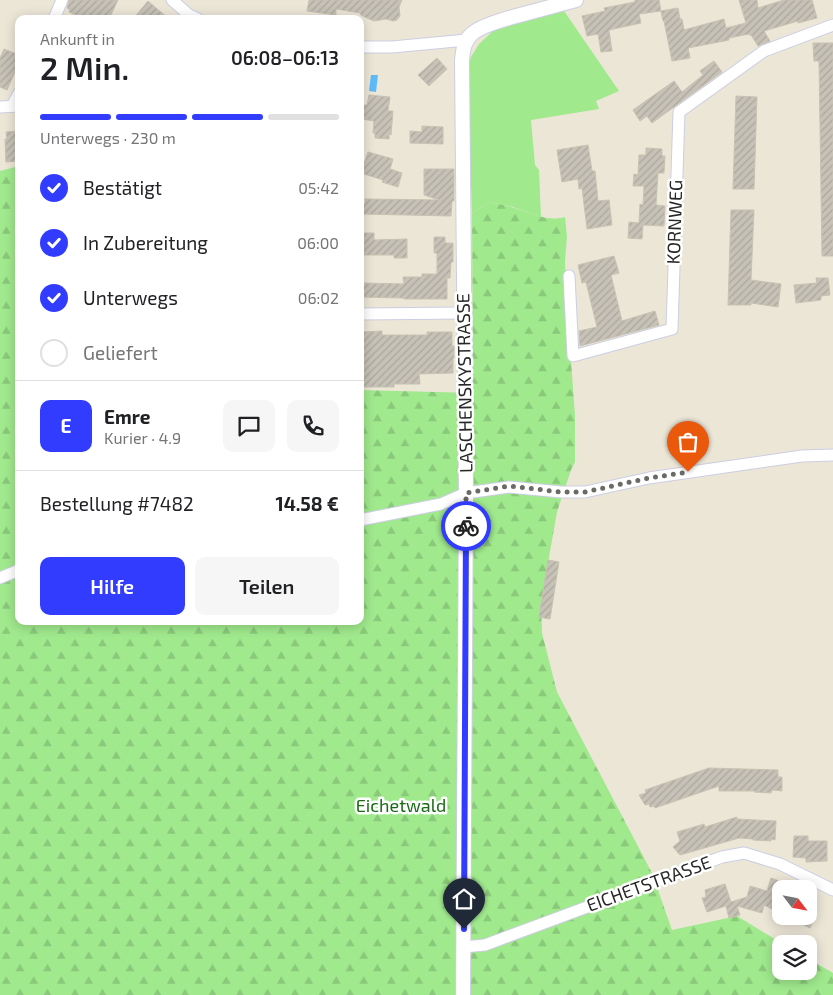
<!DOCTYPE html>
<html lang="de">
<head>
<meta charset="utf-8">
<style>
	:root { --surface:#fff; --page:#f6f6f6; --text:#202124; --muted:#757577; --line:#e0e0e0; --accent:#313cff }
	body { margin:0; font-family:"Exo 2",sans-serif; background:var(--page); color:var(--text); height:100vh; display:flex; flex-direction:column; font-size:19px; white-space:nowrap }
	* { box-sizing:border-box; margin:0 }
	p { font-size:16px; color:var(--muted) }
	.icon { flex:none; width:28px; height:28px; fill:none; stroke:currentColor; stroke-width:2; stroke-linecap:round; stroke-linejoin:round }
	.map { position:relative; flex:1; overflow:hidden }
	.drawer { position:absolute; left:15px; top:15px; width:349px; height:610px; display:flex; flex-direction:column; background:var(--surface); border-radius:10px; box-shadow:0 2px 12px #0003 }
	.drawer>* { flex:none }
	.needle { width:32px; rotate:122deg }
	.tools { position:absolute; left:772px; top:880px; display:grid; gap:10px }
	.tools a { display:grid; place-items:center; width:45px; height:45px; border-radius:10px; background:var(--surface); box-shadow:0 2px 12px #0003; font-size:25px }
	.pin { position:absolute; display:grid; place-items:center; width:42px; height:42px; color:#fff; margin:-51px -21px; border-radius:50% 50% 50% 0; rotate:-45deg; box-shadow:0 0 5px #0007 }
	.pin .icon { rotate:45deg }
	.courier { position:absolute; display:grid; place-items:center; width:50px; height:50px; margin:-25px; border:4px solid #313cff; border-radius:50%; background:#fff; color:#222; box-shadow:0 1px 6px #0007 }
	.summary em { font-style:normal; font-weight:600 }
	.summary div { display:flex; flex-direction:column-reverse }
	.summary { display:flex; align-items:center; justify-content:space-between; height:85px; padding:0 25px }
	h1 { font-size:32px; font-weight:600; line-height:38px }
	.bar { display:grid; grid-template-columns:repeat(4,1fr); gap:8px 5px; align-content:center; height:60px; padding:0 25px }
	.bar i { height:6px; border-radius:4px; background:var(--line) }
	.bar .selected { background:var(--accent) }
	.bar p { grid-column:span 4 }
	.line { display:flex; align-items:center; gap:12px; padding:0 25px; border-top:1px solid var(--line) }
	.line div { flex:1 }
	.round { display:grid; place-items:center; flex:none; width:52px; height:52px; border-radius:10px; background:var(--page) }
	ol { padding:0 25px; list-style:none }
	li { display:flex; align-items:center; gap:15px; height:55px }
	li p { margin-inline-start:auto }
	li .icon { padding:5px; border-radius:50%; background:var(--accent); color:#fff; stroke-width:4 }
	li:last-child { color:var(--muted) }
	li i { width:28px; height:28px; border:2px solid var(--line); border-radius:50% }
	.button { display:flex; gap:10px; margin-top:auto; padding:10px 25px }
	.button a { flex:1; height:58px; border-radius:10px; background:var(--accent); color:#fff; font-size:20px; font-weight:600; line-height:58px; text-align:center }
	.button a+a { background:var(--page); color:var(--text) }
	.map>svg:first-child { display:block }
	.grass { fill:#a0e98d }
	.forest { fill:url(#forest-firs) }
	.water { fill:#5ebbfa }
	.building { fill:url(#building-hatch); stroke:#c7c2b1 }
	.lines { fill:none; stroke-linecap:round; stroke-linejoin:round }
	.minor-casing { stroke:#cccee3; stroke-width:13 }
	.tertiary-casing { stroke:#cccee3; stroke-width:16 }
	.minor { stroke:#fff; stroke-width:11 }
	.tertiary { stroke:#fff; stroke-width:14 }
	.done { stroke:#6c6a65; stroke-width:5; stroke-dasharray:0 9 }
	.route { stroke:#313cff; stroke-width:6 }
	.labels { text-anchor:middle; stroke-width:5; stroke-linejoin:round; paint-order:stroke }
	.street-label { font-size:18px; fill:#272727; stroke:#fff }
	.park-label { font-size:18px; fill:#196a12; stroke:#fff }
</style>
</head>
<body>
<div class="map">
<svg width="833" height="995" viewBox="0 0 833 995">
	<defs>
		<pattern id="forest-firs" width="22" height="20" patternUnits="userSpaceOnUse" patternTransform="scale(1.25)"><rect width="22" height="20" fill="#a0e98d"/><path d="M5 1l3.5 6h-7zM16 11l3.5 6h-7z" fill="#8ac87a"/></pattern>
		<pattern id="building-hatch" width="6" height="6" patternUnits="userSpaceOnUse" patternTransform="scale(1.25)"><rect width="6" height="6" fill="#c7c2b7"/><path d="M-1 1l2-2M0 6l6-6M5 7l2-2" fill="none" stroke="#aba79d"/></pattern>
	</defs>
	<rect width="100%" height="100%" fill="#ece6d7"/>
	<path class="grass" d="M 562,8 L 619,91 L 596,101 L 599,109 L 531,120 L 535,165 L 539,170 L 541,217 L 513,207 L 490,202 L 472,213 L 467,74 L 471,57 L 479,44 L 493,31 L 505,25 Z"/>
	<path class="forest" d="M 19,166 L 19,621 L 360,621 L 360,390 L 473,393 L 472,213 L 490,202 C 498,204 506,205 514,208 C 532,213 547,222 565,217 L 567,237 L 565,261 L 566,292 L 575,416 L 575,462 L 571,470 L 557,512 L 541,602 L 542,633 L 557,692 L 652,873 L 672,930 L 737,916 L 783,944 L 781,944 L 781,971 L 809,971 L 809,959 L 833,973 L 833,995 L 0,995 L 0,171 Z"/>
	<path class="water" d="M 371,75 L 378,75 L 376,92 L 369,91 Z"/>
	<path class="building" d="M 69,0 L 118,0 L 109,19 L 74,19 L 76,15 L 69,12 L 70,10 L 67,8 Z
		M 309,0 L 402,0 L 399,7 L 400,16 L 397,20 L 393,21 L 386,19 L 374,21 L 367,18 L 361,15 L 360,13 L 336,9 L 336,15 L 307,11 Z
		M 635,0 L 659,0 L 661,11 L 639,14 L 641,23 L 609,30 L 612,51 L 601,52 L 598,34 L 587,36 L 582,16 L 605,11 L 604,8 L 635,2 Z
		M 739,0 L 757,0 L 758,8 L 784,0 L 812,0 L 817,18 L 798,23 L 798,21 L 764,31 L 770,41 L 758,46 L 751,35 L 749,35 L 749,34 L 729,38 L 729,40 L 688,48 L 690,58 L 672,61 L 664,21 L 663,21 L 661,11 L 678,8 L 680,19 L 682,19 L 684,30 L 724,19 L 726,28 L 746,23 Z
		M 148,1 L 169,19 L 133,19 Z
		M 813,43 L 833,43 L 833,256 L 822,256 L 819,61 L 814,61 Z
		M 4,49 L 19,55 L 16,65 L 18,65 L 7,90 L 0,87 L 0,58 Z
		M 437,58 L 447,69 L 429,86 L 418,75 Z
		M 714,61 L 722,72 L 652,123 L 647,116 L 640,121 L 633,110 L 674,81 L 682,92 L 703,75 L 700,71 Z
		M 369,95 L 390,97 L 388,111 L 393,111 L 391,135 L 389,134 L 389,139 L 375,138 L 375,133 L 373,133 L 374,121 L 362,119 L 363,105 L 367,105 Z
		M 736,96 L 757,97 L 754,189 L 733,189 Z
		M 422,126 L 443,127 L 443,144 L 410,143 L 410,131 L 422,132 Z
		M 19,131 L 19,161 L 6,162 L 5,139 L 7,139 L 6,132 Z
		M 588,145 L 592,171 L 595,171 L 598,201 L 609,200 L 612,225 L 587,229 L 582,188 L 579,189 L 578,179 L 562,182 L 557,150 Z
		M 646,148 L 662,149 L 662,156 L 665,156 L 664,173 L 658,173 L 656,205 L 665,206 L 664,226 L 643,225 L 642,239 L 628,238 L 629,222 L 639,223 L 640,204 L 643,205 L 644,186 L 633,186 L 634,174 L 638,175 L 639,155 L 646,155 Z
		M 368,152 L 393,159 L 390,169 L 402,173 L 398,187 L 382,182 L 383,180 L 361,173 Z
		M 424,169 L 454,169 L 454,201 L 452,201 L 451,216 L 360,214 L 360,204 L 365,204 L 365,199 L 439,200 L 424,195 Z
		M 731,210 L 754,210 L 751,280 L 781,284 L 778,307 L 751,303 L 751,305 L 728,305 Z
		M 362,233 L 374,233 L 374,240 L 407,239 L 407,258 L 394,258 L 394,255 L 362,255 Z
		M 434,237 L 445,237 L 445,243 L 453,243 L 453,262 L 451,262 L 450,278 L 447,278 L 447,299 L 404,299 L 404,298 L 360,297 L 360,285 L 364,285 L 364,283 L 404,284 L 403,277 L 422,277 L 422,274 L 437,274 L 437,253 L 434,253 Z
		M 614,256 L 619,273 L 611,275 L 622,321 L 655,311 L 659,325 L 580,346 L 579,331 L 597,327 L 586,282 L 582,283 L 578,265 Z
		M 816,278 L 828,278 L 830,295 L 821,296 L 821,300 L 796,303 L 794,285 L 817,283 Z
		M 382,331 L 382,335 L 427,335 L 427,332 L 452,332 L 452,346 L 454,346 L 454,358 L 453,358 L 453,373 L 419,374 L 420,384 L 394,384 L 394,387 L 360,387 L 360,332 Z
		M 548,560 L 559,562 L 550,619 L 539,617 Z
		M 709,768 L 778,770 L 778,777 L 782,777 L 782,791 L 772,790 L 771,793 L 754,792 L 755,791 L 719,791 L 719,786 L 655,808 L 654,806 L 650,807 L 649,804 L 645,805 L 639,795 L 646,793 L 645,790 Z
		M 737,817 L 737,819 L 776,821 L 775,840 L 771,839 L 771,841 L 753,840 L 753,839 L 739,838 L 680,855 L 673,847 L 680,841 L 677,832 L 704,824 L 705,827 Z
		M 794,836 L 808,836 L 808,841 L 827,841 L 827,861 L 806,862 L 806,858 L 793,857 Z
		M 771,878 L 785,883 L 783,889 L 781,889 L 781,894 L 776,911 L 764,905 L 762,913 L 737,906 L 740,915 L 729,918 L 726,906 L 707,912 L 702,898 L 706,897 L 705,890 L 725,884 L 731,902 L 747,897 L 750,886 L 767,891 Z
		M 786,916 L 816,916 L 810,928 Z"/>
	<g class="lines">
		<g class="minor-casing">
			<path id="minor" d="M 172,0 L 189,15 L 198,19
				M 54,19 L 62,0
				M 360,47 L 392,47 L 467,40
				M 12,106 L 19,93
				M 0,107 L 19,106
				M 569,276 L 573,356 L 672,329 L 679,112 L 764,51 L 833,25
				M 360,314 L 464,313
				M 360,520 L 441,504 L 466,493 L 509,487 L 561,492 L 585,492 L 649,478 L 802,456 L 833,455
				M 0,578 L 19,570
				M 463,947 L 485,945 L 722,857 L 744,853 L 780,864 L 833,890"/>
		</g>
		<g class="tertiary-casing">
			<path id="tertiary" d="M 463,995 L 466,493 L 462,60 C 463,50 464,40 473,33 C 483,25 497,22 509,18 C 531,12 554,6 576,0"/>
		</g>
		<use href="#minor" class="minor"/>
		<use href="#tertiary" class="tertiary"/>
	</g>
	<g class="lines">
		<path class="done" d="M 466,526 L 466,493 L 509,486 L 561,492 L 585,492 L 649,478 L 688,472"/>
		<path class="route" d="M 464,929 L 466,526"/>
	</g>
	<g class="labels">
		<g class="street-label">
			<text transform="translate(675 222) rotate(-88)" y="6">KORNWEG</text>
			<text transform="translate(465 383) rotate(-91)" y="6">LASCHENSKYSTRASSE</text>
			<text transform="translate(649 884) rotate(-20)" y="6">EICHETSTRASSE</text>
		</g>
		<g class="park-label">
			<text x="401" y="812">Eichetwald</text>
		</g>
	</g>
</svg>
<div class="tools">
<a><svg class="needle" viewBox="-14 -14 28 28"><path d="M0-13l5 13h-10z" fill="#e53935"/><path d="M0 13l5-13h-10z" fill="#757577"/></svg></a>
<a><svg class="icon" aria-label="layers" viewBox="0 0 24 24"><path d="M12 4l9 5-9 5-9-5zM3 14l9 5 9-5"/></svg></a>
</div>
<div class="pin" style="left:688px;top:472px;background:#ea580c"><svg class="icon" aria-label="bag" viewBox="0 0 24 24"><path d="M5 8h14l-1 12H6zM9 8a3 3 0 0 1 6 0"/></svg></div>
<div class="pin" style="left:464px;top:929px;background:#1f2937"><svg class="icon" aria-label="home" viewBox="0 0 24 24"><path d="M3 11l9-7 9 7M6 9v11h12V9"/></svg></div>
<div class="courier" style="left:466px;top:526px"><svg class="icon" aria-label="bike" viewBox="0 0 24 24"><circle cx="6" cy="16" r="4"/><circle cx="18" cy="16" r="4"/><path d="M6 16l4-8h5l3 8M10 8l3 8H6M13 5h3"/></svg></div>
<section class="drawer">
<div class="summary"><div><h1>2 Min.</h1><p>Ankunft in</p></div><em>06:08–06:13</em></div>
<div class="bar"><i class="selected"></i><i class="selected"></i><i class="selected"></i><i></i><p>Unterwegs · 230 m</p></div>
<ol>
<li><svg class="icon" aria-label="check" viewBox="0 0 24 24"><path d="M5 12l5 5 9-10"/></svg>Bestätigt<p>05:42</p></li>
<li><svg class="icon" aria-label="check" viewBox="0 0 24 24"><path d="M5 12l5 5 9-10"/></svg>In Zubereitung<p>06:00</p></li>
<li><svg class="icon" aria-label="check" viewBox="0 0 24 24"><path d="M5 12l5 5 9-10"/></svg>Unterwegs<p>06:02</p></li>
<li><i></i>Geliefert</li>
</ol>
<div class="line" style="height:90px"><b class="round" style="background:var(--accent);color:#fff">E</b><div><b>Emre</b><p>Kurier · 4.9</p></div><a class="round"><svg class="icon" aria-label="chat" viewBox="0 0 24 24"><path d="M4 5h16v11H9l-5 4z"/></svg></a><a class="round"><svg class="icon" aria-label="phone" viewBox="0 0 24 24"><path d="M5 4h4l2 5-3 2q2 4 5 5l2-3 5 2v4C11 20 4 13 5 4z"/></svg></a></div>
<div class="line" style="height:65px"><div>Bestellung #7482</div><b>14.58 €</b></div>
<div class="button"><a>Hilfe</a><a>Teilen</a></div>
</section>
</div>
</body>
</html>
